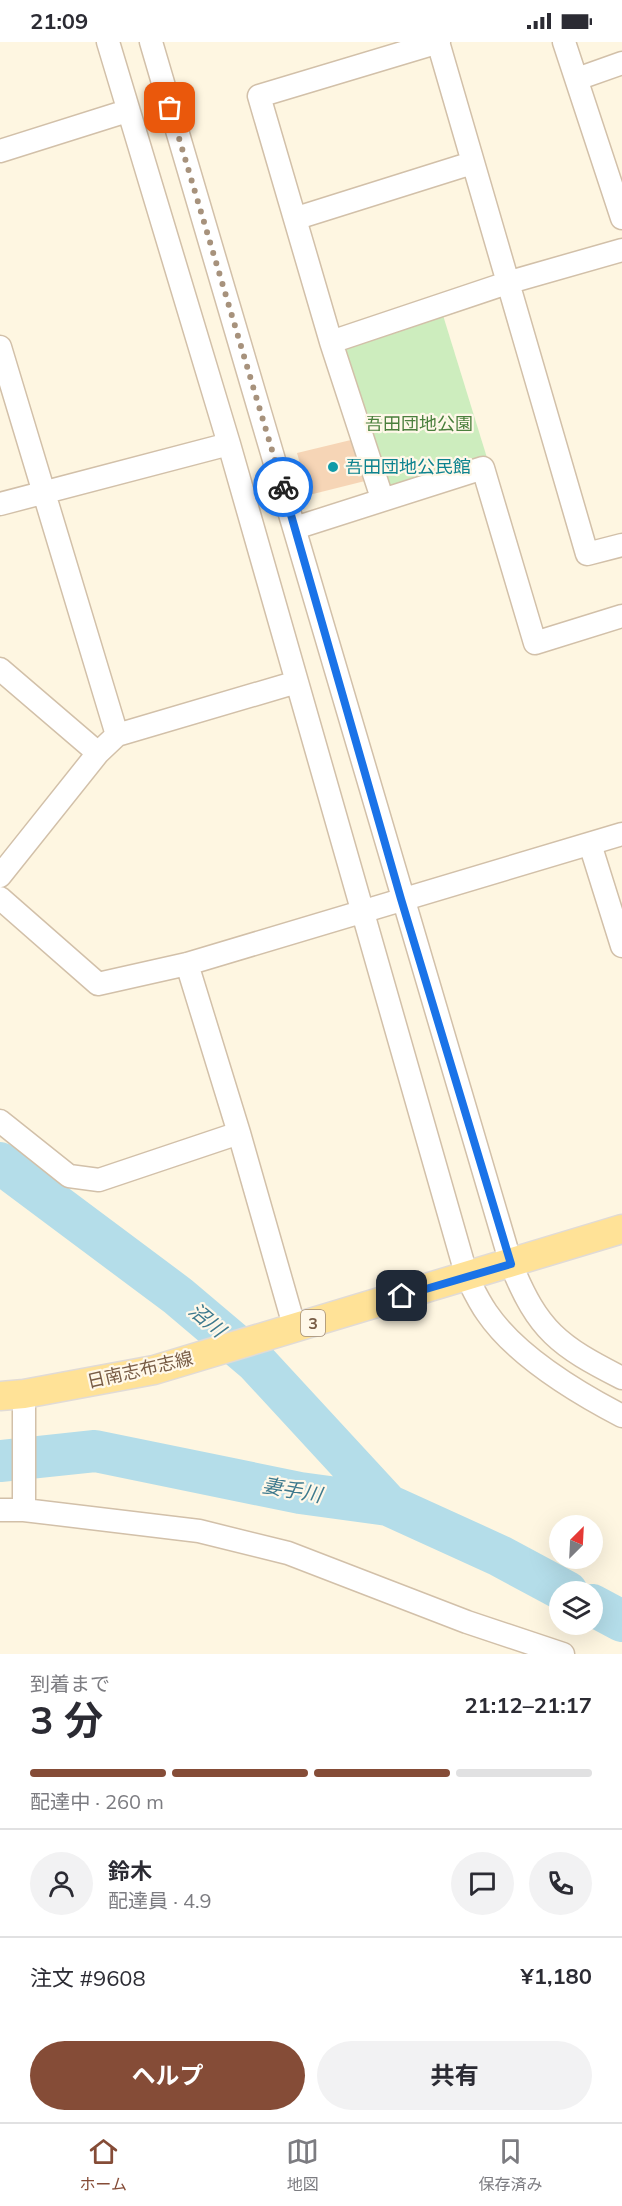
<!DOCTYPE html>
<html lang="ja">
<head>
<meta charset="utf-8">
<style>
	:root { --surface:#fff; --page:#f2f2f3; --text:#2b2b33; --muted:#7c7c81; --line:#e1e1e2; --accent:#854c37 }
	body { margin:0; font-family:Mulish,"Noto Sans JP",sans-serif; background:var(--page); color:var(--text); height:100vh; display:flex; flex-direction:column; font-size:22px; white-space:nowrap }
	* { box-sizing:border-box; margin:0 }
	p { font-size:20px; color:var(--muted) }
	.icon { flex:none; width:33px; height:33px; fill:none; stroke:currentColor; stroke-width:2; stroke-linecap:round; stroke-linejoin:round }
	.map { position:relative; height:1612px; overflow:hidden }
	.side { display:flex; flex-direction:column; background:var(--surface); flex:1 }
	.side>* { flex:none }
	.needle { width:39px; rotate:24deg }
	.tools { position:absolute; left:549px; top:1473px; display:grid; gap:12px }
	.tools a { display:grid; place-items:center; width:54px; height:54px; border-radius:50%; background:var(--surface); box-shadow:0 6px 24px #0002; font-size:30px }
	.pin { position:absolute; display:grid; place-items:center; width:51px; height:51px; color:#fff; margin:-26px; border-radius:12px; box-shadow:0 3px 9px #0006 }
	.courier { position:absolute; display:grid; place-items:center; width:60px; height:60px; margin:-30px; border:4px solid #1a73e8; border-radius:50%; background:#fff; color:#222; box-shadow:0 2px 8px #0007 }
	.overview em { font-style:normal; font-weight:700 }
	.overview div { display:flex; flex-direction:column-reverse }
	.overview { display:flex; align-items:center; justify-content:space-between; height:102px; padding:0 30px }
	h1 { font-size:39px; font-weight:700; line-height:45px }
	.bar { display:grid; grid-template-columns:repeat(4,1fr); gap:9px 6px; align-content:center; height:72px; padding:0 30px }
	.bar i { height:8px; border-radius:4px; background:var(--line) }
	.bar .selected { background:var(--accent) }
	.bar p { grid-column:span 4 }
	.line { display:flex; align-items:center; gap:15px; padding:0 30px; border-top:2px solid var(--line) }
	.line div { flex:1 }
	.round { display:grid; place-items:center; flex:none; width:63px; height:63px; border-radius:32px; background:var(--page) }
	.cta { display:flex; gap:12px; margin-top:auto; padding:12px 30px }
	.cta a { flex:1; height:69px; border-radius:36px; background:var(--accent); color:#fff; font-size:24px; font-weight:700; line-height:69px; text-align:center }
	.cta a+a { background:var(--page); color:var(--text) }
	.status { display:flex; justify-content:space-between; align-items:center; height:42px; padding:0 30px; background:var(--surface); direction:ltr }
	.status svg { height:16px; fill:currentColor }
	.tabs { display:flex; justify-content:space-around; align-items:center; height:84px; border-top:2px solid var(--line); background:var(--surface); font-size:16px; color:var(--muted) }
	.tabs a { display:grid; justify-items:center; gap:3px }
	.tabs .selected { color:var(--accent) }
	.map>svg:first-child { display:block }
	.green { fill:#cdedbe }
	.lines { fill:none; stroke-linecap:round; stroke-linejoin:round }
	.river { stroke:#b4dde9; stroke-width:42 }
	.building { fill:#f6d5b6 }
	.minor-casing { stroke:#d2c0a9; stroke-width:25 }
	.major-casing { stroke:#e1dbd6; stroke-width:31 }
	.minor { stroke:#fff; stroke-width:22 }
	.major { stroke:#ffe297; stroke-width:28 }
	.done { stroke:#a7927c; stroke-width:6; stroke-dasharray:0 10.8 }
	.route { stroke:#1a73e8; stroke-width:8 }
	.culture-dot { fill:#0f9aa8; stroke:#fff8e9; stroke-width:2 }
	.labels { text-anchor:middle; stroke-width:4.5; stroke-linejoin:round; paint-order:stroke }
	.shield { fill:#fff8e9; stroke:#a08b76; stroke-width:1.5 }
	.shield-label { font-size:16px; font-weight:bold; fill:#785c45 }
	.park-label { font-size:18px; fill:#4a7f3c; stroke:#fff8e9 }
	.culture-label { font-size:18px; fill:#0d838f; stroke:#fff8e9; text-anchor:start }
	.street-label { font-size:18px; fill:#785c45; stroke:#fff8e9 }
	.water-label { font-size:20px; font-style:italic; fill:#3d798d; stroke:#fff8e9 }
</style>
</head>
<body>
<div class="status"><b>21:09</b><svg viewBox="0 0 49 12"><path d="M0 12V9h3v3zM5 12V6h3v6zM10 12V3h3v9zM15 12V0h3v12zM26 1h20v11H26zM47 4h2v5h-2z"/></svg></div>
<div class="map">
<svg width="622" height="1612" viewBox="0 0 622 1612">
	<rect width="100%" height="100%" fill="#fef6e1"/>
	<path class="green" d="M 442,270 L 488,419 L 380,451 L 341,302 Z"/>
	<g class="lines">
		<path class="river" d="M 0,1121 L 178,1254 L 256,1320 L 388,1463
			M 0,1419 L 95,1409 L 300,1451 L 388,1463 L 500,1514 L 567,1550
			M 592,1563 L 622,1579"/>
	</g>
	<path class="building" d="M 355,397 L 369,438 L 309,453 L 297,411 Z"/>
	<g class="lines">
		<g class="minor-casing">
			<path id="minor" d="M 108,0 L 229,402 L 467,1235 C 473,1247 479,1260 487,1271 C 517,1315 576,1350 622,1374
				M 151,0 C 272,407 388,815 511,1222 C 538,1289 559,1304 622,1336
				M 438,0 L 587,512 L 622,503
				M 564,0 L 622,176
				M 577,37 L 622,21
				M 0,109 L 127,69
				M 297,176 L 472,121
				M 331,300 L 510,240 L 622,208
				M 0,305 L 117,693
				M 382,456 L 331,300 L 259,54 L 439,0
				M 0,462 L 229,402
				M 295,486 L 483,426 L 535,601 L 622,574
				M 0,627 L 98,711
				M 590,802 L 622,904
				M 0,834 L 98,711 L 117,693 L 297,640
				M 0,856 L 98,942 L 187,922 L 622,792
				M 187,922 L 239,1091 L 295,1287
				M 0,1079 L 69,1134 L 99,1138 L 239,1091
				M 24,1352 L 24,1468
				M 0,1468 L 24,1468 L 199,1489 L 288,1511 L 467,1580 L 563,1612"/>
		</g>
		<g class="major-casing">
			<path id="major" d="M 0,1354 L 24,1352 L 154,1328 L 622,1187"/>
		</g>
		<use href="#minor" class="minor"/>
		<use href="#major" class="major"/>
	</g>
	<g class="lines">
		<path class="done" d="M 170,66 L 283,445"/>
		<path class="route" d="M 283,445 L 401,857 L 511,1222 L 402,1254"/>
	</g>
	<circle class="culture-dot" cx="333" cy="425" r="6"/>
	<g class="labels">
		<rect class="shield" x="301" y="1268" width="24" height="26" rx="4.5"/>
		<g class="shield-label">
			<text x="313" y="1287">3</text>
		</g>
		<g class="park-label">
			<text x="419" y="388">吾田団地公園</text>
		</g>
		<g class="culture-label">
			<text x="345" y="431">吾田団地公民館</text>
		</g>
		<g class="street-label">
			<text transform="translate(140 1328) rotate(-13)" y="6">日南志布志線</text>
		</g>
		<g class="water-label">
			<text transform="translate(207 1278) rotate(40)" y="7">沼川</text>
			<text transform="translate(292 1448) rotate(10)" y="7">妻手川</text>
		</g>
	</g>
</svg>
<div class="tools">
<a><svg class="needle" viewBox="-14 -14 28 28"><path d="M0-13l5 13h-10z" fill="#e53935"/><path d="M0 13l5-13h-10z" fill="#7c7c81"/></svg></a>
<a><svg class="icon" aria-label="layers" viewBox="0 0 24 24"><path d="M12 4l9 5-9 5-9-5zM3 14l9 5 9-5"/></svg></a>
</div>
<div class="pin" style="left:170px;top:66px;background:#ea580c"><svg class="icon" aria-label="bag" viewBox="0 0 24 24"><path d="M5 8h14l-1 12H6zM9 8a3 3 0 0 1 6 0"/></svg></div>
<div class="pin" style="left:402px;top:1254px;background:#1f2937"><svg class="icon" aria-label="home" viewBox="0 0 24 24"><path d="M3 11l9-7 9 7M6 9v11h12V9"/></svg></div>
<div class="courier" style="left:283px;top:445px"><svg class="icon" aria-label="bike" viewBox="0 0 24 24"><circle cx="6" cy="16" r="4"/><circle cx="18" cy="16" r="4"/><path d="M6 16l4-8h5l3 8M10 8l3 8H6M13 5h3"/></svg></div>
</div>
<section class="side">
<div class="overview"><div><h1>3 分</h1><p>到着まで</p></div><em>21:12–21:17</em></div>
<div class="bar"><i class="selected"></i><i class="selected"></i><i class="selected"></i><i></i><p>配達中 · 260 m</p></div>
<div class="line" style="height:108px"><a class="round"><svg class="icon" aria-label="person" viewBox="0 0 24 24"><circle cx="12" cy="8" r="4"/><path d="M4 21q1-7 8-7t8 7"/></svg></a><div><b>鈴木</b><p>配達員 · 4.9</p></div><a class="round"><svg class="icon" aria-label="chat" viewBox="0 0 24 24"><path d="M4 5h16v11H9l-5 4z"/></svg></a><a class="round"><svg class="icon" aria-label="phone" viewBox="0 0 24 24"><path d="M5 4h4l2 5-3 2q2 4 5 5l2-3 5 2v4C11 20 4 13 5 4z"/></svg></a></div>
<div class="line" style="height:78px"><div>注文 #9608</div><b>¥1,180</b></div>
<div class="cta"><a>ヘルプ</a><a>共有</a></div>
</section>
<nav class="tabs">
<a class="selected"><svg class="icon" aria-label="home" viewBox="0 0 24 24"><path d="M3 11l9-7 9 7M6 9v11h12V9"/></svg>ホーム</a>
<a><svg class="icon" aria-label="map" viewBox="0 0 24 24"><path d="M3 6l6-2 6 2 6-2v14l-6 2-6-2-6 2zM9 4v14M15 6v14"/></svg>地図</a>
<a><svg class="icon" aria-label="saved" viewBox="0 0 24 24"><path d="M7 4h10v16l-5-4-5 4z"/></svg>保存済み</a>
</nav>
</body>
</html>
